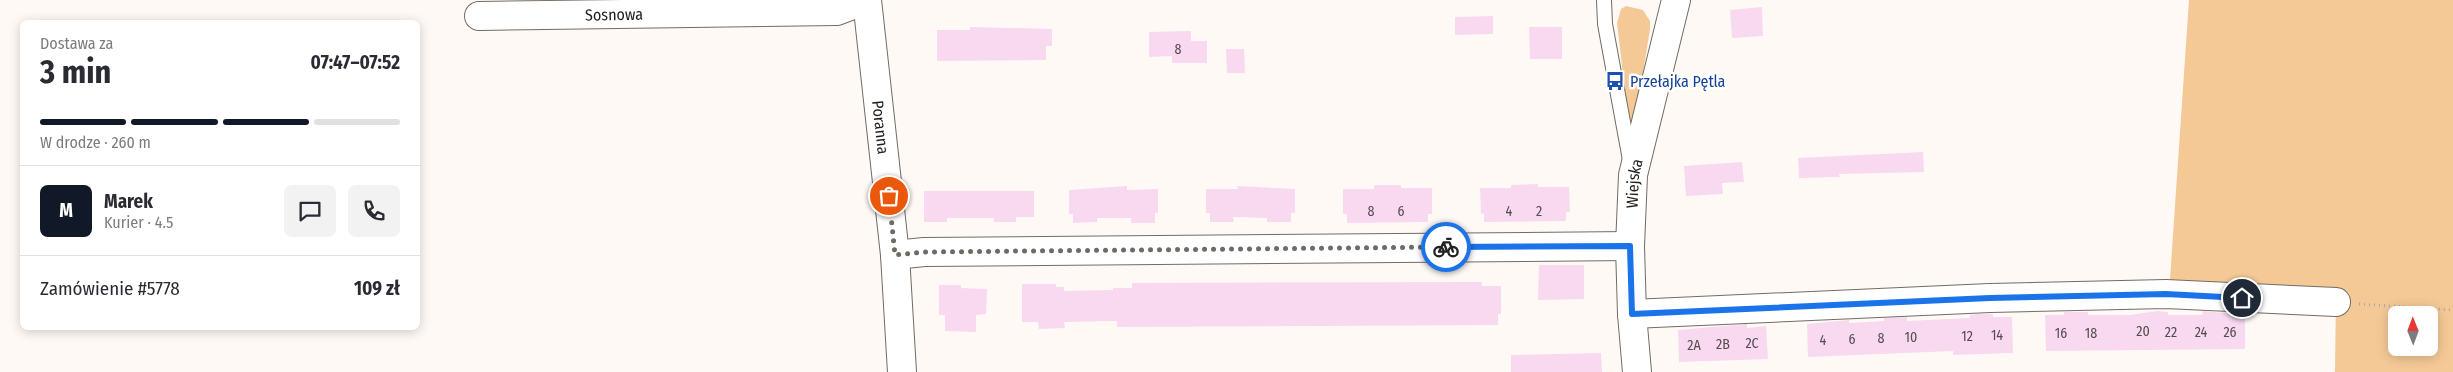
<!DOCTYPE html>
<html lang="pl">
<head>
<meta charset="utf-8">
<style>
	:root { --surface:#fff; --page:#f2f2f3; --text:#2b2b33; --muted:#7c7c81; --line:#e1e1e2; --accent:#111827 }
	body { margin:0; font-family:"Fira Sans Condensed",sans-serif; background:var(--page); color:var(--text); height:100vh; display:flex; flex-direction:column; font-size:19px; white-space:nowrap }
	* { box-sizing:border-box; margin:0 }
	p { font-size:16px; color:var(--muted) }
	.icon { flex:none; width:28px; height:28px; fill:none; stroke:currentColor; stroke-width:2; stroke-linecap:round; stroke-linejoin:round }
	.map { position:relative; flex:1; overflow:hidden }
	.side { position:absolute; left:20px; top:20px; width:400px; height:310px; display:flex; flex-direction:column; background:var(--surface); border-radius:8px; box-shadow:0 2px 12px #0003 }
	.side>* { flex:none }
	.needle { width:32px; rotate:359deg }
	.buttons { position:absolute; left:2388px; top:306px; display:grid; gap:10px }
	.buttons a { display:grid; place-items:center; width:50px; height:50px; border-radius:8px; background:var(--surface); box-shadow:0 2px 12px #0003; font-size:25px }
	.pin { position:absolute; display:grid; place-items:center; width:42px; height:42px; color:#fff; margin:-21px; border:2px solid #fff; border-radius:50%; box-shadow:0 1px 5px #0007 }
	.courier { position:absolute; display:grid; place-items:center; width:50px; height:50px; margin:-25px; border:4px solid #1a73e8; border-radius:50%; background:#fff; color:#222; box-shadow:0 1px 6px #0007 }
	.summary em { font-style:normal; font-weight:700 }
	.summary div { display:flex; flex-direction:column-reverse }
	.summary { display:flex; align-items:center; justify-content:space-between; height:85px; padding:0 20px }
	h1 { font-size:32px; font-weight:700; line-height:38px }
	.bar { display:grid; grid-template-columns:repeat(4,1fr); gap:8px 5px; align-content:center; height:60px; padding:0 20px }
	.bar i { height:6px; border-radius:4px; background:var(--line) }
	.bar .on { background:var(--accent) }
	.bar p { grid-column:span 4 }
	.line { display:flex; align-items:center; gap:12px; padding:0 20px; border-top:1px solid var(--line) }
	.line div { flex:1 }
	.round { display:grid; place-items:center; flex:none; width:52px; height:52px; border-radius:8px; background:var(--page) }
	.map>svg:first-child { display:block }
	.green { fill:#f5c996; fill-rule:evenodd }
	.building { fill:#f8d9f0 }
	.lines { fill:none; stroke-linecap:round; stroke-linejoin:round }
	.service-casing { stroke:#746c64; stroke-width:16 }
	.minor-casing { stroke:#746c64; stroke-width:30 }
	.tertiary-casing { stroke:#746c64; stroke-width:30 }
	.path { stroke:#aca8a4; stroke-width:3; stroke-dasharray:1 4; stroke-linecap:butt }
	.service { stroke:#fff; stroke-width:14 }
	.minor { stroke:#fff; stroke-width:28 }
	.tertiary { stroke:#fff; stroke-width:28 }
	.done { stroke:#6e6a66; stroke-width:5; stroke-dasharray:0 9 }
	.route { stroke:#1a73e8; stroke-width:6 }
	.labels { text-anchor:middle; stroke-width:5; stroke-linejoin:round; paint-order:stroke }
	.number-label { font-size:14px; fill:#564c4f }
	.street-label { font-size:16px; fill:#201d19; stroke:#fff }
	.transit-label { font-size:16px; fill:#164399; stroke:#fff; text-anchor:start }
</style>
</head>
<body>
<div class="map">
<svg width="2453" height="372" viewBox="0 0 2453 372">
	<rect width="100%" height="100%" fill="#fef9f4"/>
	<path class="green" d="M 2189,0 L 2453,0 L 2453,372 L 2335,372 L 2336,296 L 2169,294 ZM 2396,315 L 2429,315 L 2429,348 L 2396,348 Z
		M 1626,6 L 1643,10 L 1650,21 L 1650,29 L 1636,116 L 1632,120 L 1629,118 L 1627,108 L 1617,23 L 1621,9 Z"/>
	<path class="building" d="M 1762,7 L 1763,36 L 1732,38 L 1730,10 Z
		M 1493,16 L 1493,34 L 1455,35 L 1455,17 Z
		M 970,27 L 1052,29 L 1052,46 L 1046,46 L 1046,60 L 937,61 L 937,30 L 970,30 Z
		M 1529,27 L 1562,27 L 1562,59 L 1530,59 Z
		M 1191,31 L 1191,41 L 1207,41 L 1207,63 L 1172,63 L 1172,56 L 1149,57 L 1149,32 Z
		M 1226,49 L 1244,49 L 1245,73 L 1227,73 Z
		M 1923,152 L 1924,172 L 1839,174 L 1840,177 L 1799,178 L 1798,158 Z
		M 1742,162 L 1744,182 L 1722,183 L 1723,194 L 1686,196 L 1684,166 Z
		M 1538,184 L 1538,187 L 1569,187 L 1570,212 L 1566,212 L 1566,221 L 1484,222 L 1484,213 L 1481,214 L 1480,188 L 1511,188 L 1511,185 Z
		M 1374,185 L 1401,185 L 1401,188 L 1432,188 L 1432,214 L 1428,214 L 1428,222 L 1347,223 L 1347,214 L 1343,214 L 1343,189 L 1374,189 Z
		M 1127,186 L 1127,190 L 1158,189 L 1158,213 L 1155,213 L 1155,223 L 1131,223 L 1131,218 L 1097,218 L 1097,222 L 1073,223 L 1073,214 L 1069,214 L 1069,190 Z
		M 1237,186 L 1295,189 L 1295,213 L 1291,213 L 1291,222 L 1267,222 L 1267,218 L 1233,217 L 1234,222 L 1210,222 L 1210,213 L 1206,213 L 1206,189 L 1238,189 Z
		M 924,191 L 1034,191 L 1034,217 L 1016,217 L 1016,222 L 994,222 L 994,218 L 947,218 L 947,222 L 924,222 Z
		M 1539,265 L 1584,265 L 1584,299 L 1538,300 Z
		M 1482,282 L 1482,286 L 1501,286 L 1501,314 L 1498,314 L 1498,325 L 1117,327 L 1117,321 L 1064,322 L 1065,328 L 1039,329 L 1038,322 L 1022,322 L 1022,284 L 1056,284 L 1056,287 L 1064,287 L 1064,291 L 1113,290 L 1113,288 L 1132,288 L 1132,283 Z
		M 939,285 L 961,285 L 961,288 L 987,289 L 986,314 L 976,315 L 976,332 L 945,331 L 945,315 L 939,315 Z
		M 2157,311 L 2168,312 L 2168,315 L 2202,315 L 2203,311 L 2245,315 L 2245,349 L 2046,351 L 2045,315 L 2064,315 L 2064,312 L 2088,312 L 2088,315 L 2130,315 Z
		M 1977,314 L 1993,314 L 1993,317 L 2012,317 L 2013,353 L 1953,355 L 1953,351 L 1808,357 L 1807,324 L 1849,320 L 1849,323 L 1884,321 L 1884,318 L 1907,317 L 1907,321 L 1970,318 L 1970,315 Z
		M 1747,324 L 1747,328 L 1766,326 L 1768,359 L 1679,362 L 1678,330 Z
		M 1601,353 L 1602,372 L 1511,372 L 1511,355 Z"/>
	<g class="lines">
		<g class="service-casing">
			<path id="service" d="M 1604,0 L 1605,24 L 1630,160"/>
		</g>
		<g class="minor-casing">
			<g id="minor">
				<path id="s1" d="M 867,0 L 895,255 L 902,372"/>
				<path id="s2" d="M 479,16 L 837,11 L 866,0"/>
				<path d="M 895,255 L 924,252 L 1630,246"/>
				<path d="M 1632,314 L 1990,298 L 2166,294 L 2336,302"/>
			</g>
		</g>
		<g class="tertiary-casing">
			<g id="tertiary">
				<path id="s3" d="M 1637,372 L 1632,314 L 1630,246 L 1633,175 L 1676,0"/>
			</g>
		</g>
		<path class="path" d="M 2359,304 L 2453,310"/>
		<use href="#service" class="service"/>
		<use href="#minor" class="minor"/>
		<use href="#tertiary" class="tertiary"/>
	</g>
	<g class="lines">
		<path class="done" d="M 889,196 L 895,255 L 924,252 L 1446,247"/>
		<path class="route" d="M 1446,247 L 1630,246 L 1632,314 L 1990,298 L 2166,294 L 2242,298"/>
	</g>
	<defs>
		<g id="bus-bare" transform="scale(1.5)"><path d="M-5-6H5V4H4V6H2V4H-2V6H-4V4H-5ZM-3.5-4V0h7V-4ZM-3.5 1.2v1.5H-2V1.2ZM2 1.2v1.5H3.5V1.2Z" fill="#1a4fb4" stroke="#fff" stroke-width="2.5" paint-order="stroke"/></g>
	</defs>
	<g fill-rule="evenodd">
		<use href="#bus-bare" x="1615" y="81"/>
	</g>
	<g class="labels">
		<g class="number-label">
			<text x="1178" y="54">8</text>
			<text x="1371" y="216">8</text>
			<text x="1401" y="216">6</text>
			<text x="1509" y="216">4</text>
			<text x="1539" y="216">2</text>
			<text x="2143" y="336">20</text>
			<text x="2171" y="337">22</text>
			<text x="2201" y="337">24</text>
			<text x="2230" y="337">26</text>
			<text x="2061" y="338">16</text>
			<text x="2091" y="338">18</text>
			<text x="1997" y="340">14</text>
			<text x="1967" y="341">12</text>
			<text x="1911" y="342">10</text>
			<text x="1881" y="343">8</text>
			<text x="1852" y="344">6</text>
			<text x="1823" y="345">4</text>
			<text x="1752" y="348">2C</text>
			<text x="1723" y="349">2B</text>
			<text x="1694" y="350">2A</text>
		</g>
		<g class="street-label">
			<text dy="6" stroke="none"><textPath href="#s2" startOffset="135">Sosnowa</textPath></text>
			<text dy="6" stroke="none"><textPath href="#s1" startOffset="128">Poranna</textPath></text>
			<text dy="6" stroke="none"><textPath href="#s3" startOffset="189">Wiejska</textPath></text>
		</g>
		<g class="transit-label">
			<text x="1630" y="87">Przełajka Pętla</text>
		</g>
	</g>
</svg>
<div class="buttons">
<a><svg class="needle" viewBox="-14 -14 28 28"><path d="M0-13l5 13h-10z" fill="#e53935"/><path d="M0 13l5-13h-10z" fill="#7c7c81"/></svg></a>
</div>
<div class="pin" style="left:889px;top:196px;background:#ea580c"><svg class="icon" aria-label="bag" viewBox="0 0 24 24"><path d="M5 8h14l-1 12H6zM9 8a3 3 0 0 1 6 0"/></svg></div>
<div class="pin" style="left:2242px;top:298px;background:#1f2937"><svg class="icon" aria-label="home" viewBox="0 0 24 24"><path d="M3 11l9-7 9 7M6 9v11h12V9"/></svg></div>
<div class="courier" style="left:1446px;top:247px"><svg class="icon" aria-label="bike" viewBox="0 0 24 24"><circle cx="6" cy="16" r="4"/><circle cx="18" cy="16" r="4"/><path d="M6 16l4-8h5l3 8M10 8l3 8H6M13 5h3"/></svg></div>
<section class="side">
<div class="summary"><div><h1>3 min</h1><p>Dostawa za</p></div><em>07:47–07:52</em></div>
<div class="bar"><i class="on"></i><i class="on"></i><i class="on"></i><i></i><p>W drodze · 260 m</p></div>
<div class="line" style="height:90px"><b class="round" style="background:var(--accent);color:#fff">M</b><div><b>Marek</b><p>Kurier · 4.5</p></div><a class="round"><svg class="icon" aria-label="chat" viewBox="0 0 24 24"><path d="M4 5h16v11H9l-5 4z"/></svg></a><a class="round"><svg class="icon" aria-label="phone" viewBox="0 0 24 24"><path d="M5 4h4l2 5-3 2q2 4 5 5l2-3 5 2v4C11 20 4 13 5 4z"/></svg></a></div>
<div class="line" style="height:65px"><div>Zamówienie #5778</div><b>109 zł</b></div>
</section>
</div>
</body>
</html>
